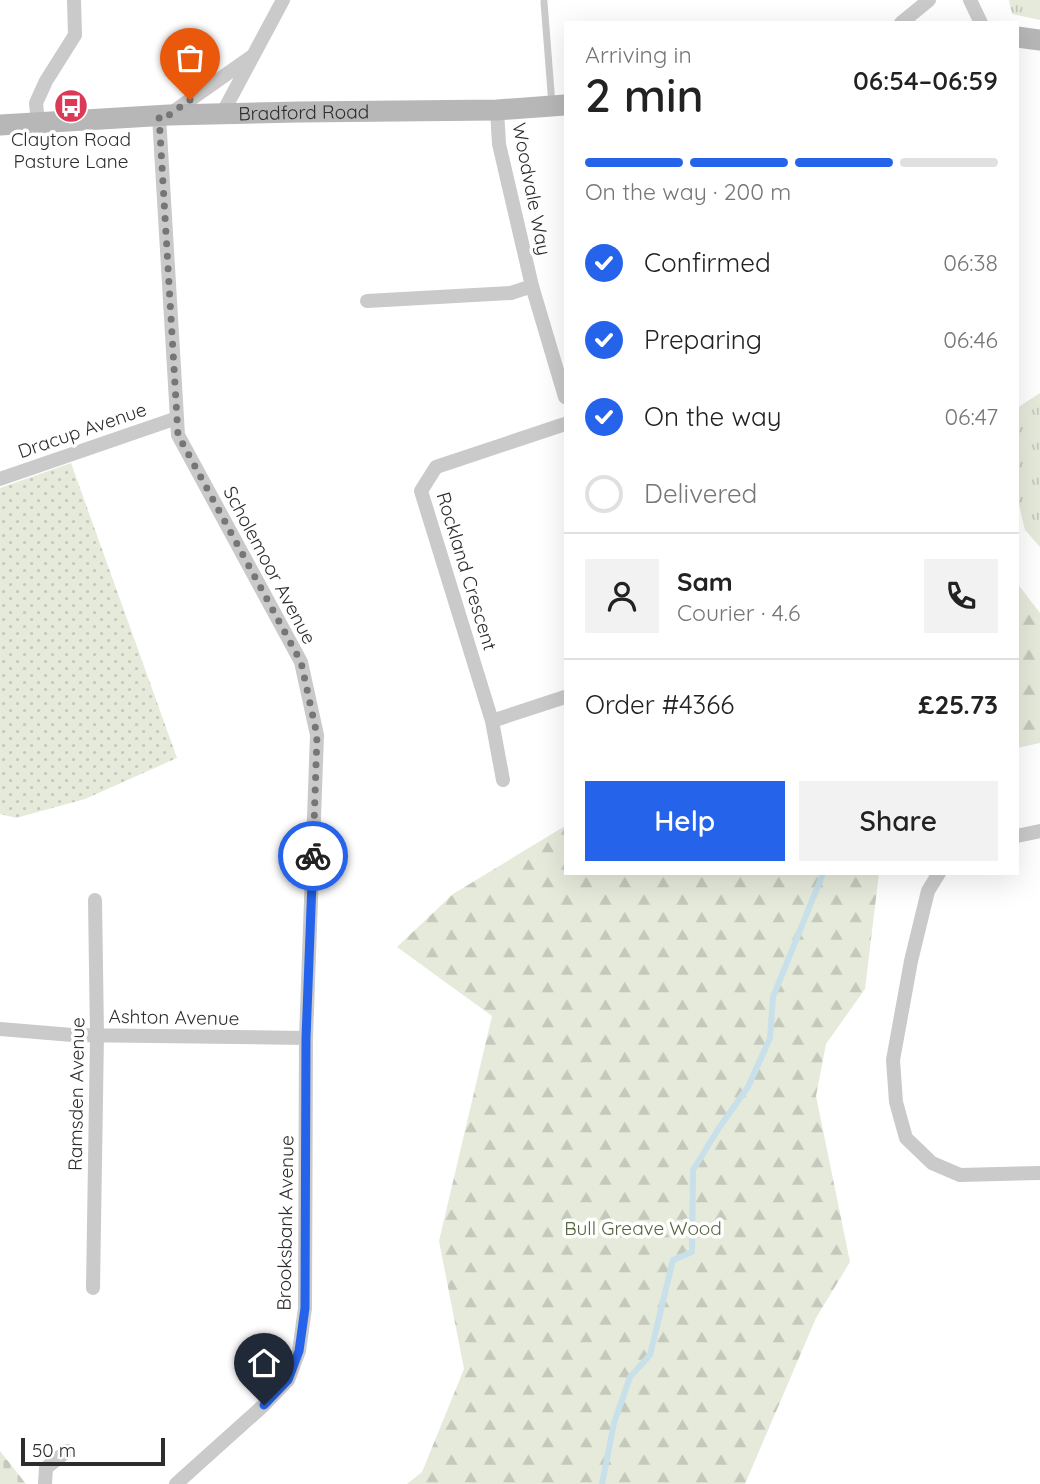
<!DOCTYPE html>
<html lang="en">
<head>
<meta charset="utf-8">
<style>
	:root { --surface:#fff; --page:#f2f2f2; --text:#222; --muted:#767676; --line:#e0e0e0; --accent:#2563eb }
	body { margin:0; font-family:Quicksand,sans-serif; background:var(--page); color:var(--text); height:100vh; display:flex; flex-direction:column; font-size:26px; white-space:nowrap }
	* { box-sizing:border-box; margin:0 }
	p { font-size:23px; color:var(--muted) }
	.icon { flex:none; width:38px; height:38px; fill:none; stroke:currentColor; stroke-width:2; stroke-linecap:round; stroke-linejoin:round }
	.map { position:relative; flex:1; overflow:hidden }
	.drawer { position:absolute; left:564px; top:21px; width:455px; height:854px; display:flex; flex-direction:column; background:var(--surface); border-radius:0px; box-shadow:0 7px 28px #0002 }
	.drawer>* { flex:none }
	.scale { position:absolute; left:21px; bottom:18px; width:144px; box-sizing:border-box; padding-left:7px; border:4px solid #2d2d2d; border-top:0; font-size:19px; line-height:24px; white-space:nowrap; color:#2d2d2d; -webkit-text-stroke:5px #fff; paint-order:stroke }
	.pin { position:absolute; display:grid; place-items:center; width:60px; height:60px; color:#fff; margin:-72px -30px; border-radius:50% 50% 50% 0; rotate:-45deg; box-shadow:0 0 7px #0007 }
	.pin .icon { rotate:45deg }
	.courier { position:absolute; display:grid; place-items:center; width:70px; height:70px; margin:-35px; border:5px solid #2563eb; border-radius:50%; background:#fff; color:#222; box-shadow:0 2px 9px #0007 }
	.summary em { font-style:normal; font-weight:600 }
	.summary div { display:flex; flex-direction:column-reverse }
	.summary { display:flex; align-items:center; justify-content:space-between; height:119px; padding:0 21px }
	h1 { font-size:46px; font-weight:600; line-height:52px }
	.bar { display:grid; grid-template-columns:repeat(4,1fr); gap:10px 7px; align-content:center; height:84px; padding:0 21px }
	.bar i { height:9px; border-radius:5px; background:var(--line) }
	.bar .on { background:var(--accent) }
	.bar p { grid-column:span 4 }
	.line { display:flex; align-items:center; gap:18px; padding:0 21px; border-top:2px solid var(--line) }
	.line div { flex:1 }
	.round { display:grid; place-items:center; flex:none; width:74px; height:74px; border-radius:0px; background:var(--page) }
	ol { padding:0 21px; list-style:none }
	li { display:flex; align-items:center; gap:21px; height:77px }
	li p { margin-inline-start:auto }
	li .icon { padding:7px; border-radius:50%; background:var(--accent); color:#fff; stroke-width:4 }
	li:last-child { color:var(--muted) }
	li i { width:38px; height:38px; border:4px solid var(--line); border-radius:50% }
	.cta { display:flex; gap:14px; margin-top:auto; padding:14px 21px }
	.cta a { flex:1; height:80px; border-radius:0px; background:var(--accent); color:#fff; font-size:28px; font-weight:600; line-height:80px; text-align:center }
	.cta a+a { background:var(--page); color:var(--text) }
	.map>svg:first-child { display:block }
	.grass { fill:url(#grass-tufts) }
	.forest { fill:url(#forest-firs) }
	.cemetery { fill:url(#cemetery-stones) }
	.park { fill:url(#park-dots) }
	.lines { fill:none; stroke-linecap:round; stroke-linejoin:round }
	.stream { stroke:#c8e0e9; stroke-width:6 }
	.lane { stroke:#cacaca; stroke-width:7 }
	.street { stroke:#cacaca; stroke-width:14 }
	.secondary { stroke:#b7b7b7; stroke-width:21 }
	.done { stroke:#767676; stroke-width:7; stroke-dasharray:0 12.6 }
	.route { stroke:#2563eb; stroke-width:9 }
	.labels { text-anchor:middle; stroke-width:7; stroke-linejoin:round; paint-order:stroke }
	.street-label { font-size:19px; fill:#2d2d2d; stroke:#fff }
	.poi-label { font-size:19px; fill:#2d2d2d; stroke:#fff }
	.park-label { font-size:19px; fill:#55653d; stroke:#fff }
</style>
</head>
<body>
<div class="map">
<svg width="1040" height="1484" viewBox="0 0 1040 1484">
	<defs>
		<pattern id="grass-tufts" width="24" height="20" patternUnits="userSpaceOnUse" patternTransform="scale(1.75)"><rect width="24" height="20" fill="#e5eadb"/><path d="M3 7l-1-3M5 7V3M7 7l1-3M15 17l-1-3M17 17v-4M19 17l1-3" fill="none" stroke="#c5c9bc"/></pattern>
		<pattern id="forest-firs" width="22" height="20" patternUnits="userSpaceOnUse" patternTransform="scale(1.75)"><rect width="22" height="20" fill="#e5eadb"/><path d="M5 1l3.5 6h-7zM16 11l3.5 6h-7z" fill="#c5c9bc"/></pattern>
		<pattern id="cemetery-stones" width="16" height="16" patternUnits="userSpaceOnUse" patternTransform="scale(1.75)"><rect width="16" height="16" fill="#e5eadb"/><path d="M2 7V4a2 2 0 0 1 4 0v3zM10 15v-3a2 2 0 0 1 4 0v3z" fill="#c5c9bc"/></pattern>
		<pattern id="park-dots" width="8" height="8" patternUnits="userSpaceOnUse" patternTransform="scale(1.75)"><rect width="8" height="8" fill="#e5eadb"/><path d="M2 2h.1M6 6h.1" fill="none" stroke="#c5c9bc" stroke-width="1.8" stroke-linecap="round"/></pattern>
	</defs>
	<rect width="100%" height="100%" fill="#fff"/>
	<path class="grass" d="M 1009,0 L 1040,0 L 1040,20 L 1012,14 Z
		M 1040,393 L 1040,547 L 1025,530 L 1017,496 L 1017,408 Z"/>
	<path class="forest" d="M 1017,583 L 1040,613 L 1040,743 L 1017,748 Z
		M 565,826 L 565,873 L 879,873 L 865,989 L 826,1044 L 816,1096 L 850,1262 L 816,1318 L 745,1484 L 407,1484 L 422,1472 L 464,1369 L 439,1241 L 492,1016 L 397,947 L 453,894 Z"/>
	<path class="cemetery" d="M 0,1451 L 26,1484 L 0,1484 Z"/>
	<path class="park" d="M 71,463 L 177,758 L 85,799 L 16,818 L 0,814 L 0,488 Z"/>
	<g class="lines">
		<path class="stream" d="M 602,1484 L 614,1423 L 630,1377 L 650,1355 L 673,1260 L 692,1252 L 693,1170 L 719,1128 L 748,1087 L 770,1038 L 773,997 L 822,876 L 822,873"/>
		<path class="lane" d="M 544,2 L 552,105"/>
		<path class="street" d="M 970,0 L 981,23
			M 901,23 L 929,0
			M 497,110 L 499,144 L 532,286 L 565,397
			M 170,114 L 251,57
			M 222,114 L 283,0
			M 159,116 L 178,435 L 301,662 L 317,735 L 306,1038 L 305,1308 L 299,1351 L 288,1380 L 264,1405 L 176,1484
			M 38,123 L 36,103 L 46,81 L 75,35 L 74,0
			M 367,301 L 511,293 L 532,286
			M 0,479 L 177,418
			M 492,721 L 565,697
			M 503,780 L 492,721 L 421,491 L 436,467 L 565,424
			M 1017,836 L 1040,831
			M 939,873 L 928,891 L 911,961 L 893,1060 L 896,1102 L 906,1138 L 932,1163 L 960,1175 L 1040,1173
			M 0,1029 L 72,1035 L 306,1038
			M 93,1288 L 97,1035 L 95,900
			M 45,1484 L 46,1468 L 67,1451"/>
		<g class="secondary">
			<path d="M 1017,37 L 1040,40"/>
			<path id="s1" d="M 0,125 L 169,115 L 299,112 L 497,110 L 565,105"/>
		</g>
	</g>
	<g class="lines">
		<path class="done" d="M 190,100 L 169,115 L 159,116 L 178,435 L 301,662 L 317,735 L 313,856"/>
		<path class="route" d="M 264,1405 L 288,1380 L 299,1351 L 305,1308 L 306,1038 L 313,856"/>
	</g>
	<defs>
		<g id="bus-disc" transform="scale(1.75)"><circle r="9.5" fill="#da3958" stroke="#fff"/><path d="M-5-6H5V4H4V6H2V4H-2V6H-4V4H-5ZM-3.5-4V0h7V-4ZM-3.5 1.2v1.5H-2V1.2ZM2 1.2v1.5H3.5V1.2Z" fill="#fff"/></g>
	</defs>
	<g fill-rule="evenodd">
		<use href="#bus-disc" x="71" y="106"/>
	</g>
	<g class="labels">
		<g class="street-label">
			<text dy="7" stroke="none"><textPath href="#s1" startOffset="304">Bradford Road</textPath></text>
			<text transform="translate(532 189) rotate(79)" y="7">Woodvale Way</text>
			<text transform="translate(82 430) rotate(-19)" y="7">Dracup Avenue</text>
			<text transform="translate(270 565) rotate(62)" y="7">Scholemoor Avenue</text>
			<text transform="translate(467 571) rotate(73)" y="7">Rockland Crescent</text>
			<text transform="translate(174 1017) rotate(1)" y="7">Ashton Avenue</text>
			<text transform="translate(76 1094) rotate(-89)" y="7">Ramsden Avenue</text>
			<text transform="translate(285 1223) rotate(-89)" y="7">Brooksbank Avenue</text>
		</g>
		<g class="poi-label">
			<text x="71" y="146">Clayton Road<tspan x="71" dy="22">Pasture Lane</tspan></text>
		</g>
		<g class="park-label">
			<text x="643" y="1235">Bull Greave Wood</text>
		</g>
	</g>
</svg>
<div class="scale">50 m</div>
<div class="pin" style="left:190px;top:100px;background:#ea580c"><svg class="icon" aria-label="bag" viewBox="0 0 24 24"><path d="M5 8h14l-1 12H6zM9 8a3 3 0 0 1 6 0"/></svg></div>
<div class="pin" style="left:264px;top:1405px;background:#1f2937"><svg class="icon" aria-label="home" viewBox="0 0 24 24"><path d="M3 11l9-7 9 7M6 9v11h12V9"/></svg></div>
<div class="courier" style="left:313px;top:856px"><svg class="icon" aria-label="bike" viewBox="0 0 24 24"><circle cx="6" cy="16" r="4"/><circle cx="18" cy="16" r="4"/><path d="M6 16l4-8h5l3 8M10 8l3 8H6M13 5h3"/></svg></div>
<section class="drawer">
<div class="summary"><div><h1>2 min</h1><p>Arriving in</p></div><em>06:54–06:59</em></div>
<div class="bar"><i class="on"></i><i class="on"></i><i class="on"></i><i></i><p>On the way · 200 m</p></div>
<ol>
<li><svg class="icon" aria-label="check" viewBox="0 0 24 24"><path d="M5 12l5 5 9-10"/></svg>Confirmed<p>06:38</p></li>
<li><svg class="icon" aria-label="check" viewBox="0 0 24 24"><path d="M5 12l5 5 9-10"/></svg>Preparing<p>06:46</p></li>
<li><svg class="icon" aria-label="check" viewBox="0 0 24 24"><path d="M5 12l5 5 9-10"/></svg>On the way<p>06:47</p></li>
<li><i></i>Delivered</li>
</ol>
<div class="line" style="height:126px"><a class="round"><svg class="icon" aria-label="person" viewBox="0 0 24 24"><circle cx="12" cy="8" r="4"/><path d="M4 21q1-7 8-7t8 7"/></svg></a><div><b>Sam</b><p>Courier · 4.6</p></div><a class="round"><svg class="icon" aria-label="phone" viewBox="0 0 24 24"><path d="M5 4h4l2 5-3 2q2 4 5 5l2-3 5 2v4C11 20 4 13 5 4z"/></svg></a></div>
<div class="line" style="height:91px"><div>Order #4366</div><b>£25.73</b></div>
<div class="cta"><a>Help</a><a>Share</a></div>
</section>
</div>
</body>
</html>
